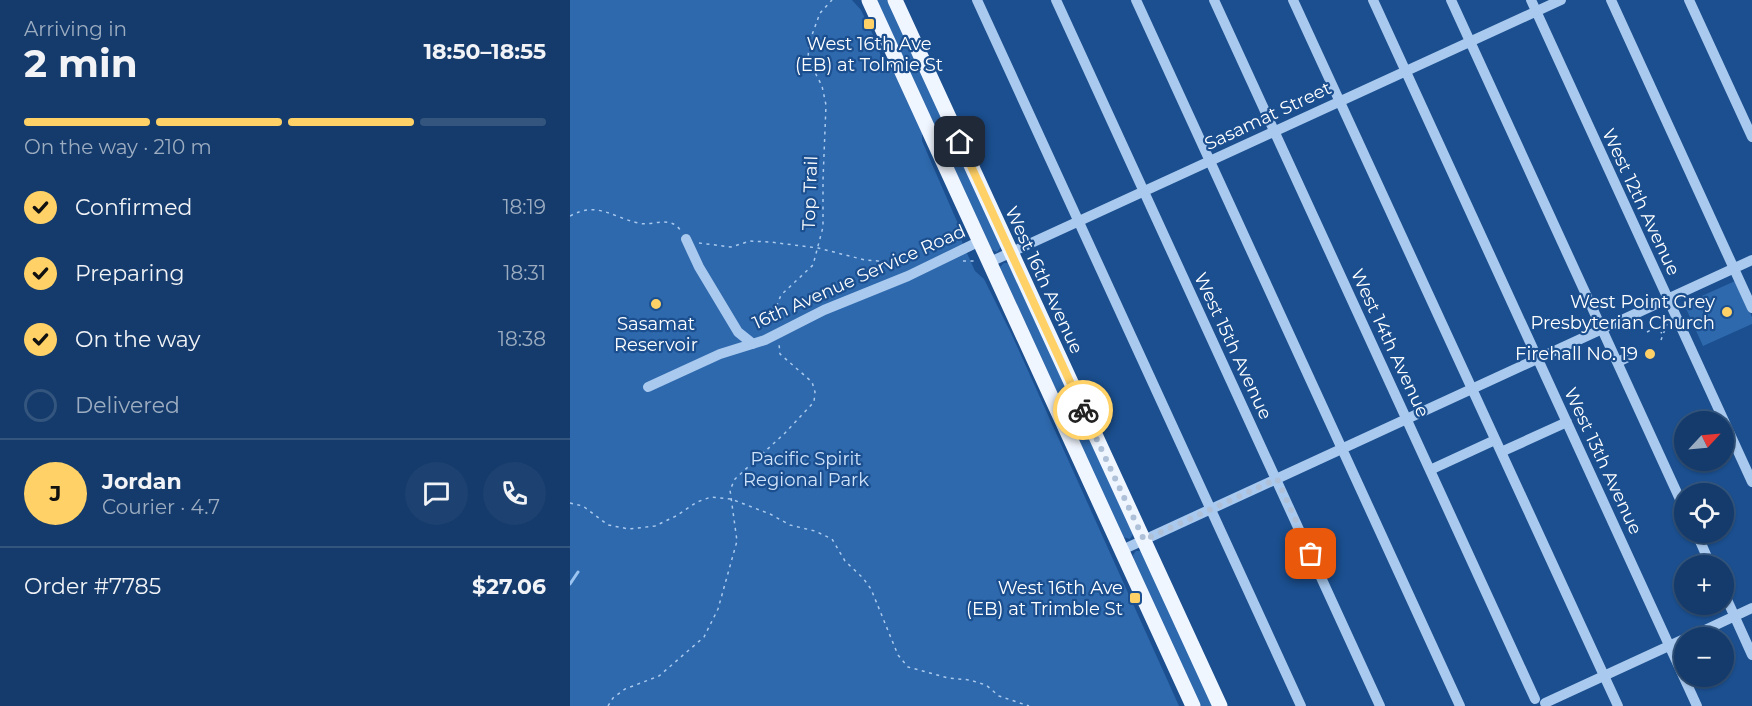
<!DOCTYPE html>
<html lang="en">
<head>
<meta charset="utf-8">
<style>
	:root { --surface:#143b6b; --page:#1d4271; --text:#f1f3f6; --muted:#9dadc1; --line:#33557e; --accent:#ffd166 }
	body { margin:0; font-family:Montserrat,sans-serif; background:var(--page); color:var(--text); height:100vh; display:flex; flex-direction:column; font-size:22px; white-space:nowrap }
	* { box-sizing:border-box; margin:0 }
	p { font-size:20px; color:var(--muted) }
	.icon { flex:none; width:33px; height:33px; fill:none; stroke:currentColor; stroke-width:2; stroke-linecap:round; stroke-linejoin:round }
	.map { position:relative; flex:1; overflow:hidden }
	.details { display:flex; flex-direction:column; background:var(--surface); width:570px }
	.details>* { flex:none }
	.needle { width:39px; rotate:64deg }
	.controls { position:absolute; left:1104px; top:411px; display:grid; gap:12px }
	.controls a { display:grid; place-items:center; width:60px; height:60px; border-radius:50%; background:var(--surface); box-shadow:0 2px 4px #0004,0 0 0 2px var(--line); font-size:30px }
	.pin { position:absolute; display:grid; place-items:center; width:51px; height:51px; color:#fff; margin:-26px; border-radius:12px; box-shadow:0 3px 9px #0006 }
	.courier { position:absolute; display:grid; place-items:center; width:60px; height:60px; margin:-30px; border:4px solid #ffd166; border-radius:50%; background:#fff; color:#222; box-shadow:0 2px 8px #0007 }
	.overview em { font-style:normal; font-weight:700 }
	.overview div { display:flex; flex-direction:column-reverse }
	.overview { display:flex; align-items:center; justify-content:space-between; height:102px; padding:0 24px }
	h1 { font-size:39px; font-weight:700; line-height:45px }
	.bar { display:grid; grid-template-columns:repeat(4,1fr); gap:9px 6px; align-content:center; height:72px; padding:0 24px }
	.bar i { height:8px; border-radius:4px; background:var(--line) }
	.bar .on { background:var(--accent) }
	.bar p { grid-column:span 4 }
	.line { display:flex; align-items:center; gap:15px; padding:0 24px; border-top:2px solid var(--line) }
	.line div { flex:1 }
	.round { display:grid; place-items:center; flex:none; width:63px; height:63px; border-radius:32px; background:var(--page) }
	ol { padding:0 24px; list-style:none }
	li { display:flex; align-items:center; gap:18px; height:66px }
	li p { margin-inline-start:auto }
	li .icon { padding:6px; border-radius:50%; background:var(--accent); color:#111; stroke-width:4 }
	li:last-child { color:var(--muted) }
	li i { width:33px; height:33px; border:3px solid var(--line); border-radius:50% }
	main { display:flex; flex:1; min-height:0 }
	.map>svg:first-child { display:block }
	.green { fill:#2e69ad }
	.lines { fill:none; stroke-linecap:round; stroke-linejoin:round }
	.stream { stroke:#9cc4f0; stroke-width:3 }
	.path { stroke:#a9c9ee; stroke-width:1.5; stroke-dasharray:3 4.5; stroke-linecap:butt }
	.minor { stroke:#a9c9ee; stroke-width:10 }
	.major { stroke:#f0f6ff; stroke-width:15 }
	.done { stroke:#afc1d8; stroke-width:6; stroke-dasharray:0 10.8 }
	.route { stroke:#ffd166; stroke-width:8 }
	.poi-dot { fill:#ffd166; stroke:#1b4f8f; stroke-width:2 }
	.labels { text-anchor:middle; stroke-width:4.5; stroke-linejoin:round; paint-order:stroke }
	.poi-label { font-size:18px; fill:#fff; stroke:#1b4f8f; text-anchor:end }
	.street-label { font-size:18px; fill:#fff; stroke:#1b4f8f }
	.park-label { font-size:18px; fill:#cfe3fa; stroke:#1b4f8f }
</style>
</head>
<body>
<main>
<section class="details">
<div class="overview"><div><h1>2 min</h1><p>Arriving in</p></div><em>18:50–18:55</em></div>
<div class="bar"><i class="on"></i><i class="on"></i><i class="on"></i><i></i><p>On the way · 210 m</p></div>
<ol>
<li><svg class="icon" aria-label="check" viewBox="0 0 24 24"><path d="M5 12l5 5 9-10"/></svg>Confirmed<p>18:19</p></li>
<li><svg class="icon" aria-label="check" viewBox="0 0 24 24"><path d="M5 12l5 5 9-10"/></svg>Preparing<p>18:31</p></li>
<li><svg class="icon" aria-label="check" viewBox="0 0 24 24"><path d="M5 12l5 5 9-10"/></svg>On the way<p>18:38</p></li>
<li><i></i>Delivered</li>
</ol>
<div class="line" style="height:108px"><b class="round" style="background:var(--accent);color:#111">J</b><div><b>Jordan</b><p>Courier · 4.7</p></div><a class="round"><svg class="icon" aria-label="chat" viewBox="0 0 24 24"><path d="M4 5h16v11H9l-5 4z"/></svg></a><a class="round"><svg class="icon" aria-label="phone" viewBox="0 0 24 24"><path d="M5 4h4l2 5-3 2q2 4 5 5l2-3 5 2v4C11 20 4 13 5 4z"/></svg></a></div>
<div class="line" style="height:78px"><div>Order #7785</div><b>$27.06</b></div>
</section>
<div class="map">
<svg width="1182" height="706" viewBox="0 0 1182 706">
	<rect width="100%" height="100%" fill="#1b4f8f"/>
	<path class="green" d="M 0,0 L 282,0 L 291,10 L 305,39 L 314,65 L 327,73 L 352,126 L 352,141 L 392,233 L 392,242 L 405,271 L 414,279 L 441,333 L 609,706 L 0,706 Z
		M 307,0 L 319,0 L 431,247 L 427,252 L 421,249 Z
		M 434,263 L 438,263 L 563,534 L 560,539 L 553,537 L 431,270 L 430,267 Z
		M 1165,281 L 1182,317 L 1182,324 L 1133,346 L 1114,304 Z
		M 566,551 L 571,551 L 643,706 L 630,706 L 564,560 L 563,555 Z"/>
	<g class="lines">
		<path class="stream" d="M 0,584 L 8,572"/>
		<path class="path" d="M 0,216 C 27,201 42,217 68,223 C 84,227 99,214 111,231
			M 129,243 L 161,247 L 180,241 L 200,242 L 248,248 L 295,260 L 308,261 L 326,270
			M 393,261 L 404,261
			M 208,321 L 207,305 L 211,295 L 243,265 L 253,227 L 253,180 L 256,105 L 252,86 L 238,59 L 239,43 L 250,13 L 262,0
			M 1122,322 L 1136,316
			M 1077,332 L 1083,329 L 1092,333
			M 1091,340 L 1097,324
			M 0,503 L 13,506 L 38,525 L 59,529 L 85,526 L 106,516 L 127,502 L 141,497 L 161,499 L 200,514 L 220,525 L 245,531 L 262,539 L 275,561 L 293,578 L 301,589 L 328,655 L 338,667 L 378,678 L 400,680 L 416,685 L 429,696 L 459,706
			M 38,706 L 43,698 L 55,689 L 89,676 L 134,637 L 148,609 L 167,541 L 160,490 L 165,479 L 215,433 L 244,402 L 245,392 L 242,382 L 210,354 L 209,344"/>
		<path class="minor" d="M 407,0 L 731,706
			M 486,0 L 810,706
			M 566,0 L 890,706
			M 644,0 L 965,699
			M 723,0 L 1048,706
			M 803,0 L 1127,706
			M 881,0 L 1114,508
			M 961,0 L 1182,482
			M 1041,0 L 1182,308
			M 1119,0 L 1182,137
			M 116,239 L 129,267 L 168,332 L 183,344
			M 420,262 L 991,0
			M 1048,362 L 1060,356
			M 78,387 L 150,354 L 195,340 L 254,310 L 338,276 L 410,241
			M 931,452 L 997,422
			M 860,470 L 925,440
			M 1126,532 L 1141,566
			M 552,550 L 1182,260
			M 1154,593 L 1182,655
			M 1118,638 L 1182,608
			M 975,703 L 1114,639"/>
		<path class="major" d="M 299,0 L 623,706
			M 325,0 L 650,706"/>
	</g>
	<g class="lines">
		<path class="done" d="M 513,410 L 574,540 L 707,479 L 741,554"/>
		<path class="route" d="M 390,142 L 513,410"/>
	</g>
	<g class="poi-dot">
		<rect x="293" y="18" width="12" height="12" rx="3"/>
		<circle cx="86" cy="304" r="6"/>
		<circle cx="1157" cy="312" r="6"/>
		<circle cx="1080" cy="354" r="6"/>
		<rect x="559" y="592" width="12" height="12" rx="3"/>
	</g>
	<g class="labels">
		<g class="poi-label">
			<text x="299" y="50" text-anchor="middle">West 16th Ave<tspan x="299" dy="21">(EB) at Tolmie St</tspan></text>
			<text x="1145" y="308">West Point Grey<tspan x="1145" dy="21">Presbyterian Church</tspan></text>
			<text x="86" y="330" text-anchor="middle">Sasamat<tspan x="86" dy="21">Reservoir</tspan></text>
			<text x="1068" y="360">Firehall No. 19</text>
			<text x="553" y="594">West 16th Ave<tspan x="553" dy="21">(EB) at Trimble St</tspan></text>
		</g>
		<g class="street-label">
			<text transform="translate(698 116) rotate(-25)" y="6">Sasamat Street</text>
			<text transform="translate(240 193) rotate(-88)" y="6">Top Trail</text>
			<text transform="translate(1071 202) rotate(65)" y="6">West 12th Avenue</text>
			<text transform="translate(289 277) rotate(-24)" y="6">16th Avenue Service Road</text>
			<text transform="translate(474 280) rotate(65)" y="6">West 16th Avenue</text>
			<text transform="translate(820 343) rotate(65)" y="6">West 14th Avenue</text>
			<text transform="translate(663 346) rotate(65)" y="6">West 15th Avenue</text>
			<text transform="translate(1033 461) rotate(65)" y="6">West 13th Avenue</text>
		</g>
		<g class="park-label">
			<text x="236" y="465">Pacific Spirit<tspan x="236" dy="21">Regional Park</tspan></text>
		</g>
	</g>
</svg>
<div class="controls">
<a><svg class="needle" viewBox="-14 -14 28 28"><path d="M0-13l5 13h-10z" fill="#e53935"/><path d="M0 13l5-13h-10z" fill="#9dadc1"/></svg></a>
<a><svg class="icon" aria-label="locate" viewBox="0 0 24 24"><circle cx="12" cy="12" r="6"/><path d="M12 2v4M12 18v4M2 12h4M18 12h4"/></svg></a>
<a>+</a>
<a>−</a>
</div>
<div class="pin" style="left:741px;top:554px;background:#ea580c"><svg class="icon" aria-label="bag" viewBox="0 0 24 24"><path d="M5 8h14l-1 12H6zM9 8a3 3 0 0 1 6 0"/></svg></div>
<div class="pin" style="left:390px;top:142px;background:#1f2937"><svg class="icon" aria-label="home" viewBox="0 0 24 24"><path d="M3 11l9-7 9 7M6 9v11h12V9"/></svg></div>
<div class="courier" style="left:513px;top:410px"><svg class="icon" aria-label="bike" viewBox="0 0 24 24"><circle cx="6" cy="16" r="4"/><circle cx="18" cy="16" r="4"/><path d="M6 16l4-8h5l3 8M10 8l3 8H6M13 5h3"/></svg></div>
</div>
</main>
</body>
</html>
